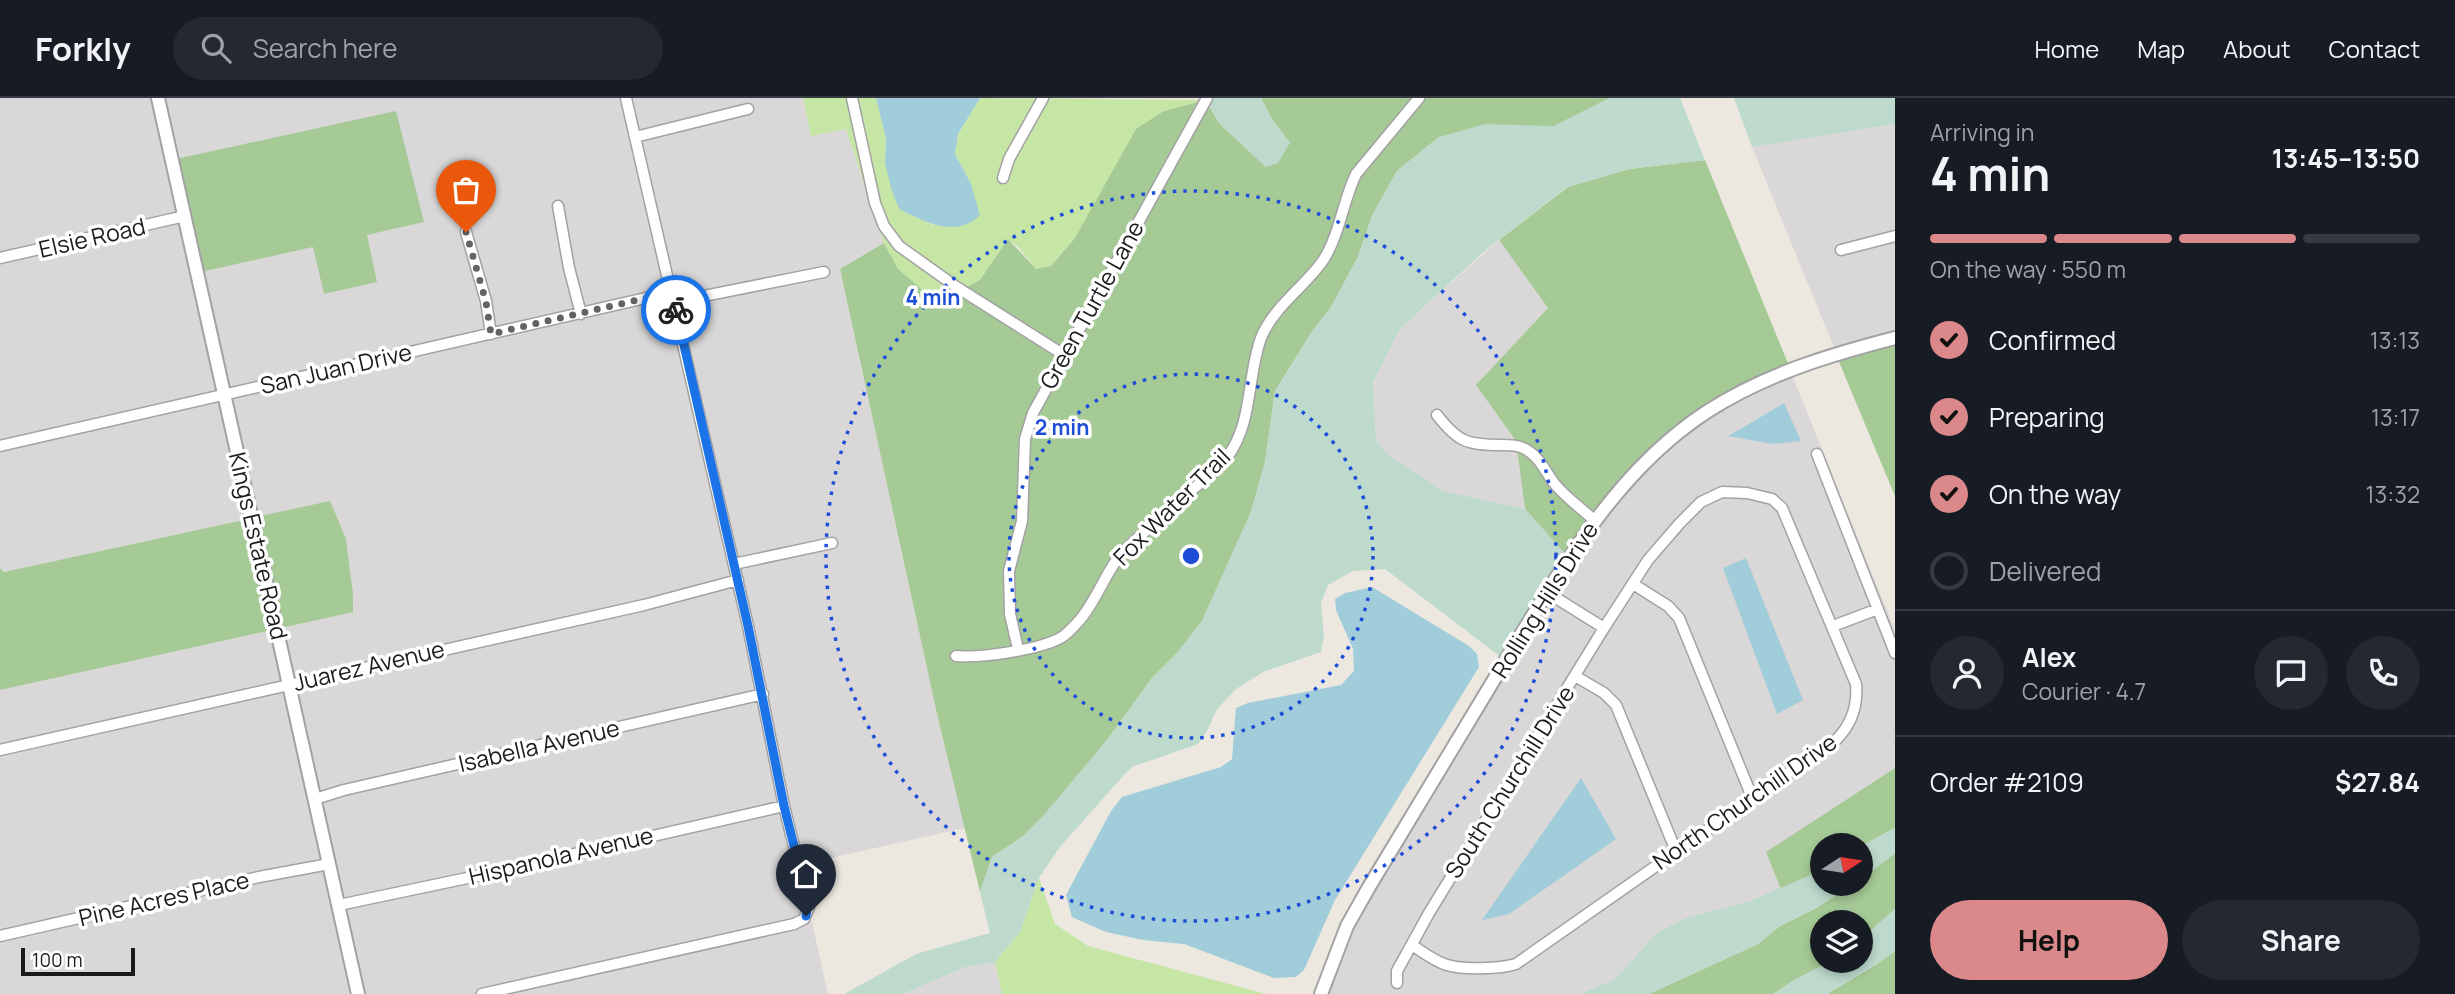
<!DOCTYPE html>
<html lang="en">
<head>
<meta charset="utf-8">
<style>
	:root { --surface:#171b24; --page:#242831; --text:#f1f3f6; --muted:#9ea1a6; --line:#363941; --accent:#da888a }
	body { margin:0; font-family:Manrope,sans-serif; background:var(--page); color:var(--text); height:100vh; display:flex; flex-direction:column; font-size:26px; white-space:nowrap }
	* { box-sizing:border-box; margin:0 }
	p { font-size:23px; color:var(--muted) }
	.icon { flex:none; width:38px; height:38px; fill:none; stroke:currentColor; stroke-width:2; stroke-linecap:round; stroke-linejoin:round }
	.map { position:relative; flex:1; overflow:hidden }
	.panel { display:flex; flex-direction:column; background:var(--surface); width:560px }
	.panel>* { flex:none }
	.needle { width:46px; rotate:78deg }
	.tools { position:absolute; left:1810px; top:735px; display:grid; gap:14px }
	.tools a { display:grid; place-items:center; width:63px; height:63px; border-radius:50%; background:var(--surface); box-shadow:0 4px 10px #0003; font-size:35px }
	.scale { position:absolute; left:21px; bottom:18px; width:114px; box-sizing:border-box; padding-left:7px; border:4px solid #1b1b1b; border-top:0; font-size:19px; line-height:24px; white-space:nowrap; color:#1b1b1b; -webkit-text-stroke:5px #fff; paint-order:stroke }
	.pin { position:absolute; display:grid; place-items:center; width:60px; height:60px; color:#fff; margin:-72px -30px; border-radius:50% 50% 50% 0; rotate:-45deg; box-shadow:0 0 7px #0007 }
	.pin .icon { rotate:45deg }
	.courier { position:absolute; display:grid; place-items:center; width:70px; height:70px; margin:-35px; border:5px solid #1a73e8; border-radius:50%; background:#fff; color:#222; box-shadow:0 2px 9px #0007 }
	.summary em { font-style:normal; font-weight:700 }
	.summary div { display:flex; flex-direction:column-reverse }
	.summary { display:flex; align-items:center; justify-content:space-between; height:119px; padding:0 35px }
	h1 { font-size:46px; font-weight:700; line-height:52px }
	.bar { display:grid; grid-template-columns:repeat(4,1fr); gap:10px 7px; align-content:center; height:84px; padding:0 35px }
	.bar i { height:9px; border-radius:5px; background:var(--line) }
	.bar .on { background:var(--accent) }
	.bar p { grid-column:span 4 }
	.line { display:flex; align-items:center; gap:18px; padding:0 35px; border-top:2px solid var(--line) }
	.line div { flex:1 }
	.round { display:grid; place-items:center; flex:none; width:74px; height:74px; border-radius:37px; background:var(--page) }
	ol { padding:0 35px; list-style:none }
	li { display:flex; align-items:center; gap:21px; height:77px }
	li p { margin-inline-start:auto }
	li .icon { padding:7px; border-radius:50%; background:var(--accent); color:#111; stroke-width:4 }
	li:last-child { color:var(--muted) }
	li i { width:38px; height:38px; border:4px solid var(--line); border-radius:50% }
	.cta { display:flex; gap:14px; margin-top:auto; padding:14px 35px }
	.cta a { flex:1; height:80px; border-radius:42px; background:var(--accent); color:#111; font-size:28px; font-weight:700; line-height:80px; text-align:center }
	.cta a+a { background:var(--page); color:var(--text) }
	header { display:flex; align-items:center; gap:42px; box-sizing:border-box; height:98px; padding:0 35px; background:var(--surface); border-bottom:2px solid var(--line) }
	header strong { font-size:33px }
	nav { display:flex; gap:38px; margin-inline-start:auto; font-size:24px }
	.search { width:490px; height:63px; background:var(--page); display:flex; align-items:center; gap:18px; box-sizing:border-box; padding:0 24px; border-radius:38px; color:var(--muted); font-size:26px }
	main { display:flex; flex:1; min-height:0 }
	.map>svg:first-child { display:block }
	.residential { fill:#d9d7d7; fill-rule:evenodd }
	.grass { fill:#c6e6a6 }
	.forest { fill:#a5ca96 }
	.wetland { fill:#bddacd }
	.water { fill:#a1ccd9 }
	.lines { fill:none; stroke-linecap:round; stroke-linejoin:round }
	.minor-casing { stroke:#a2a2a2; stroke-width:13 }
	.tertiary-casing { stroke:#a2a2a2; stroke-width:16 }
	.minor { stroke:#fff; stroke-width:10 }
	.tertiary { stroke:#fff; stroke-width:12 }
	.done { stroke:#646360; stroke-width:7; stroke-dasharray:0 12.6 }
	.route { stroke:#1a73e8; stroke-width:9 }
	.ring { fill:none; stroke:#1d4ed8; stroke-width:3.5; stroke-dasharray:3.5 7 }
	.labels { text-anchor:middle; stroke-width:7; stroke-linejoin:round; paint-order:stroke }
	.street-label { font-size:23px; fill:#1b1b1b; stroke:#fff }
	.centre { fill:#1d4ed8; stroke:#fff; stroke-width:3.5 }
	.ring-label { font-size:21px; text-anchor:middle; font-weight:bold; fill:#1d4ed8; stroke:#fff; stroke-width:7; stroke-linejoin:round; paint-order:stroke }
</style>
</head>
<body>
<header>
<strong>Forkly</strong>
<div class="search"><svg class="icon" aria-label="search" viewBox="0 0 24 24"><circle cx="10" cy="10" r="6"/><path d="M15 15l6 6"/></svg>Search here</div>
<nav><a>Home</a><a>Map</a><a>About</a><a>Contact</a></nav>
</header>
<main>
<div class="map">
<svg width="1895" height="896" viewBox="0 0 1895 896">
	<rect width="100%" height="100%" fill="#ece8e0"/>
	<path class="residential" d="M 0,0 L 154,0 L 248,421 L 4,474 L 0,470 Z
		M 163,0 L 803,0 L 811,38 L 846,30 L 884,145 L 840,172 L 937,616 L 965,730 L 799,767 L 828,896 L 363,896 L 281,530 L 353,513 L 353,495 L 346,441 L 256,419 L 201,174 L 313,149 L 377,184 L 366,137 L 424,124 L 176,61 Z
		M 1895,26 L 1895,236 L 1835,252 L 1752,49 Z
		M 1499,142 L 1548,210 L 1476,287 L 1516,343 L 1525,411 L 1443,393 L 1387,356 L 1376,342 L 1373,284 L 1400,231 Z
		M 1792,277 L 1895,532 L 1895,670 L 1767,754 L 1781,791 L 1750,803 L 1683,821 L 1657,835 L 1614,882 L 1598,890 L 1580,896 L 1325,896 L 1351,830 L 1532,527 L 1616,403 L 1699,325 ZM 1783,305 L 1801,343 L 1729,338 L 1729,337 ZM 1746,461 L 1779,544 L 1778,616 L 1723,470 Z
		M 272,532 L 354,896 L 0,896 L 0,592 Z
		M 995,864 L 1002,896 L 903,896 L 965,869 Z"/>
	<path class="grass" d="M 803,0 L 876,0 L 886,40 L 885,65 L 899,111 L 933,127 L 971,86 L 955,56 L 958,36 L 980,0 L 1206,2 L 1164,13 L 1075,140 L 1051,168 L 1036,171 L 1018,149 L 1008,141 L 980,182 L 954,195 L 930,199 L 898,171 L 884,145 L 846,31 L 811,38 Z
		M 1039,780 L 1055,826 L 1088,848 L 1266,896 L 1002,896 L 995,864 L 1020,834 Z"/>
	<path class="forest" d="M 1261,0 L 1610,0 L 1554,28 L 1439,39 L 1397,73 L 1372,118 L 1358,159 L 1331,209 L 1313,232 L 1275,293 L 1265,364 L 1251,414 L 1202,523 L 1178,554 L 1152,580 L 1107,642 L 1045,716 L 1022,739 L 992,759 L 980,794 L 937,616 L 840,171 L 884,145 L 898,171 L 931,199 L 954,195 L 980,182 L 1008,141 L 1036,171 L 1051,168 L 1075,140 L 1136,31 L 1164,13 L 1206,2 L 1219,25 L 1266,69 L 1290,45 L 1271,20 Z
		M 396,13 L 424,124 L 367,137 L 377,184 L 324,196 L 313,149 L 201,174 L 176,61 Z
		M 1705,62 L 1789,268 L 1680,328 L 1567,458 L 1525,411 L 1516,343 L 1476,287 L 1548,210 L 1499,142 L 1568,89 L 1629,71 Z
		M 1895,244 L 1895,398 L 1837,259 Z
		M 330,403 L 346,441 L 353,495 L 353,514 L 281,530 L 256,419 Z
		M 248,421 L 272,532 L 0,592 L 0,470 L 4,474 Z
		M 1895,670 L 1895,730 L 1860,749 L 1822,747 L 1822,772 L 1781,791 L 1766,754 Z
		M 1895,755 L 1895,811 L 1860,842 L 1860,824 L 1822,824 L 1822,863 L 1832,863 L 1796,881 L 1773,896 L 1649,896 L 1758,846 L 1780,828 L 1816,810 L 1854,786 L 1860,786 L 1860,782 Z
		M 1895,853 L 1895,896 L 1827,896 L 1877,866 Z"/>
	<path class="wetland" d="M 1206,0 L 1261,0 L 1271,20 L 1290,45 L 1278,65 L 1266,69 L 1219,25 Z
		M 1610,0 L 1680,0 L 1705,62 L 1629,71 L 1567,89 L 1487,151 L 1400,231 L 1373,284 L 1376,342 L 1387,356 L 1443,393 L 1525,411 L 1567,458 L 1502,560 L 1385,471 L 1353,473 L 1328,487 L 1321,505 L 1324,538 L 1321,554 L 1263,574 L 1236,591 L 1217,611 L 1207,633 L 1198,646 L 1132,669 L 1123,678 L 1059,750 L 1039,780 L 1020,834 L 995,864 L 965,869 L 903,896 L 844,896 L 916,856 L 990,835 L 980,794 L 992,759 L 1022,739 L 1045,716 L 1107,642 L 1152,580 L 1178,554 L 1202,523 L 1251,414 L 1265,364 L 1275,293 L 1313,232 L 1331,209 L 1358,159 L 1372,118 L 1397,73 L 1439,39 L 1485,26 L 1554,28 Z
		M 1734,0 L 1895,0 L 1895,26 L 1752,49 Z
		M 1895,730 L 1895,755 L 1860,782 L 1860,749 Z
		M 1822,772 L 1822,786 L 1854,786 L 1816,810 L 1780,828 L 1758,846 L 1649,896 L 1580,896 L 1614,882 L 1657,835 L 1683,821 L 1750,803 Z
		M 1895,811 L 1895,853 L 1877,866 L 1827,896 L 1773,896 L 1796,881 L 1832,863 L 1860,863 L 1860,842 Z"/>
	<path class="water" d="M 876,0 L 980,0 L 958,36 L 955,56 L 971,86 L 980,117 C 956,141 925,124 899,111 L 891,90 L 885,65 L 886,40 Z
		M 1784,305 L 1801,343 L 1773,346 L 1728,338 Z
		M 1746,460 L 1803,602 L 1777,616 L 1723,470 Z
		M 1372,489 L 1469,548 L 1477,556 L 1479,569 L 1335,802 L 1304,872 L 1296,879 L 1274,880 L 1184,846 L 1143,842 L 1106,834 L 1072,819 L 1066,797 L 1111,713 L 1122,699 L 1221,669 L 1232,661 L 1236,610 L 1248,605 L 1341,587 L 1354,573 L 1353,551 L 1336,512 L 1335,501 L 1345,495 Z
		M 1581,680 L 1616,741 L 1509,816 L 1482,822 Z"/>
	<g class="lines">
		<g class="minor-casing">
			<path id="minor" d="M 852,0 L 875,105 L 884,128 L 899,148 L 955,188 L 1064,257
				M 635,39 L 748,11
				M 1003,80 L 1009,61 L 1043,0
				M 558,108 L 569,170 L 581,216
				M 466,134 L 486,203 L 491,236
				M 1841,152 L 1895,138
				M 0,160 L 185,118
				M 674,204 L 824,174
				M 1437,317 C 1458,344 1467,347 1501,347 C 1510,347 1519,347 1527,352 C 1540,360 1545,373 1554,385 C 1565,399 1581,410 1594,422
				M 0,348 L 672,194
				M 1817,356 L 1895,555
				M 734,466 L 832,445
				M 1633,486 L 1668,508 L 1679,520 L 1752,699
				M 1548,495 L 1604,530
				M 1833,528 L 1878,511
				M 1018,551 L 1010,516 L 1009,473 L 1022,423 L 1025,341 L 1033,315 L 1207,0
				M 956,558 C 981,560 1040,552 1062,539 C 1067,536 1073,529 1078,524 C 1096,504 1104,477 1121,456 C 1144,433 1169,413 1193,391 C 1205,381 1219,371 1228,358 C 1253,324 1247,278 1261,240 C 1273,209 1306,188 1324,161 C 1340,135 1343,103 1356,76 L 1419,0
				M 1575,578 L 1604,595 L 1616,607 L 1676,753
				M 0,652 L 644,507 L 738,482
				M 315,701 L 344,692 L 763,596
				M 339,807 L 491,775 L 784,708
				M 0,838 L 259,779 L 329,766
				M 1397,885 L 1397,873 L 1429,815 L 1604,530 L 1648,462 L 1680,425 L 1701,404 L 1722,394 L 1747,395 L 1772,401 L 1782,410 L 1856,586 C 1858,608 1852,626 1836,642 L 1516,866 C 1500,871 1463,872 1447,867 C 1434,863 1423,854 1412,847
				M 482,896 L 794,826 L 804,821 L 809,809 L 784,708 L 748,528 L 626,0"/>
		</g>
		<g class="tertiary-casing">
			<path id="tertiary" d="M 158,0 L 358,896
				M 1321,896 L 1347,828 L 1369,789 C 1412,717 1455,646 1498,575 C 1556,480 1612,375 1708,313 C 1766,276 1829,257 1895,240"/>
		</g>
		<use href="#minor" class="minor"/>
		<use href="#tertiary" class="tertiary"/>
	</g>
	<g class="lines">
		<path class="done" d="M 466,134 L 486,204 L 491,236 L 672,194 L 676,212"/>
		<path class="route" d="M 676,212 L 748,528 L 784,708 L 808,804 L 806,818"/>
	</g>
	<g class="ring">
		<circle cx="1191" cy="458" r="182"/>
		<circle cx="1191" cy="458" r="365"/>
	</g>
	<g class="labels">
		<g class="street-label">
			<text transform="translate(92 140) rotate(-13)" y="8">Elsie Road</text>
			<text transform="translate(1092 207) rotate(-61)" y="8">Green Turtle Lane</text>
			<text transform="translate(336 271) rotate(-13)" y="8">San Juan Drive</text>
			<text transform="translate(1172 409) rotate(-45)" y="8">Fox Water Trail</text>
			<text transform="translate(258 448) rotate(77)" y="8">Kings Estate Road</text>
			<text transform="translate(1545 502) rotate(-58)" y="8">Rolling Hills Drive</text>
			<text transform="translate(369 568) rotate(-13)" y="8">Juarez Avenue</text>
			<text transform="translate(539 648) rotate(-13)" y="8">Isabella Avenue</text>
			<text transform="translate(1510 684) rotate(-58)" y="8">South Churchill Drive</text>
			<text transform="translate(1745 704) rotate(-35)" y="8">North Churchill Drive</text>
			<text transform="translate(561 758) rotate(-13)" y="8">Hispanola Avenue</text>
			<text transform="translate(164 801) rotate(-13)" y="8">Pine Acres Place</text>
		</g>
	</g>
	<circle cx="1191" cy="458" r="10" class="centre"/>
	<g class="ring-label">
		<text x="933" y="207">4 min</text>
		<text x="1062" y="337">2 min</text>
	</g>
</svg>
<div class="tools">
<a><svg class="needle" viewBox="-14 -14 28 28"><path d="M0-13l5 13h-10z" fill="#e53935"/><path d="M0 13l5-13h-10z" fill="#9ea1a6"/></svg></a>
<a><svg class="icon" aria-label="layers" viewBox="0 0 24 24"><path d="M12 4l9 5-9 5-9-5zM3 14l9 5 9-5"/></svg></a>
</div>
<div class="scale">100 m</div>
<div class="pin" style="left:466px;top:134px;background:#ea580c"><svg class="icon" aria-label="bag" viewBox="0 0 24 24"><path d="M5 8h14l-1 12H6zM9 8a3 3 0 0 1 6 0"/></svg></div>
<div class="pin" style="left:806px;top:818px;background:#1f2937"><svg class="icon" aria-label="home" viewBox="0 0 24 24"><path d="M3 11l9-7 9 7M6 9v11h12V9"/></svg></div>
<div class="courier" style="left:676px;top:212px"><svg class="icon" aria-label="bike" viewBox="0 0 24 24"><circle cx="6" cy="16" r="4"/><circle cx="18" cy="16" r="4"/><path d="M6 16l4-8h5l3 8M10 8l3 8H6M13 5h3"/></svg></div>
</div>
<section class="panel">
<div class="summary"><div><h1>4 min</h1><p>Arriving in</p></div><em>13:45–13:50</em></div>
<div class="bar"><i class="on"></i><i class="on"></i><i class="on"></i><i></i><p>On the way · 550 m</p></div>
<ol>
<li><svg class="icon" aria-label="check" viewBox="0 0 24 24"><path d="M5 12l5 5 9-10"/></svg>Confirmed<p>13:13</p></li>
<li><svg class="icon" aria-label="check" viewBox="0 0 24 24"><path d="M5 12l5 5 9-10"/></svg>Preparing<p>13:17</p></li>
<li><svg class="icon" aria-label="check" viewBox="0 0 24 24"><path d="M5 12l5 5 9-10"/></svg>On the way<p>13:32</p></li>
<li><i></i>Delivered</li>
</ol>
<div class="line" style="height:126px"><a class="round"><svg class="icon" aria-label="person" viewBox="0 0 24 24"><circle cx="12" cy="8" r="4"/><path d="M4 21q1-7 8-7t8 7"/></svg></a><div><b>Alex</b><p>Courier · 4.7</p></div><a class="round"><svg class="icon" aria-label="chat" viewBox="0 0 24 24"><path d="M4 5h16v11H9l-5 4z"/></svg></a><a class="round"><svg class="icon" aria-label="phone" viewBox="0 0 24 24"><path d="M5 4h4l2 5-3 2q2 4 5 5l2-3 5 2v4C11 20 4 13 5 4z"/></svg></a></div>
<div class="line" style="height:91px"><div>Order #2109</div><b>$27.84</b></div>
<div class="cta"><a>Help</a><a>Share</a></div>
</section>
</main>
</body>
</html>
